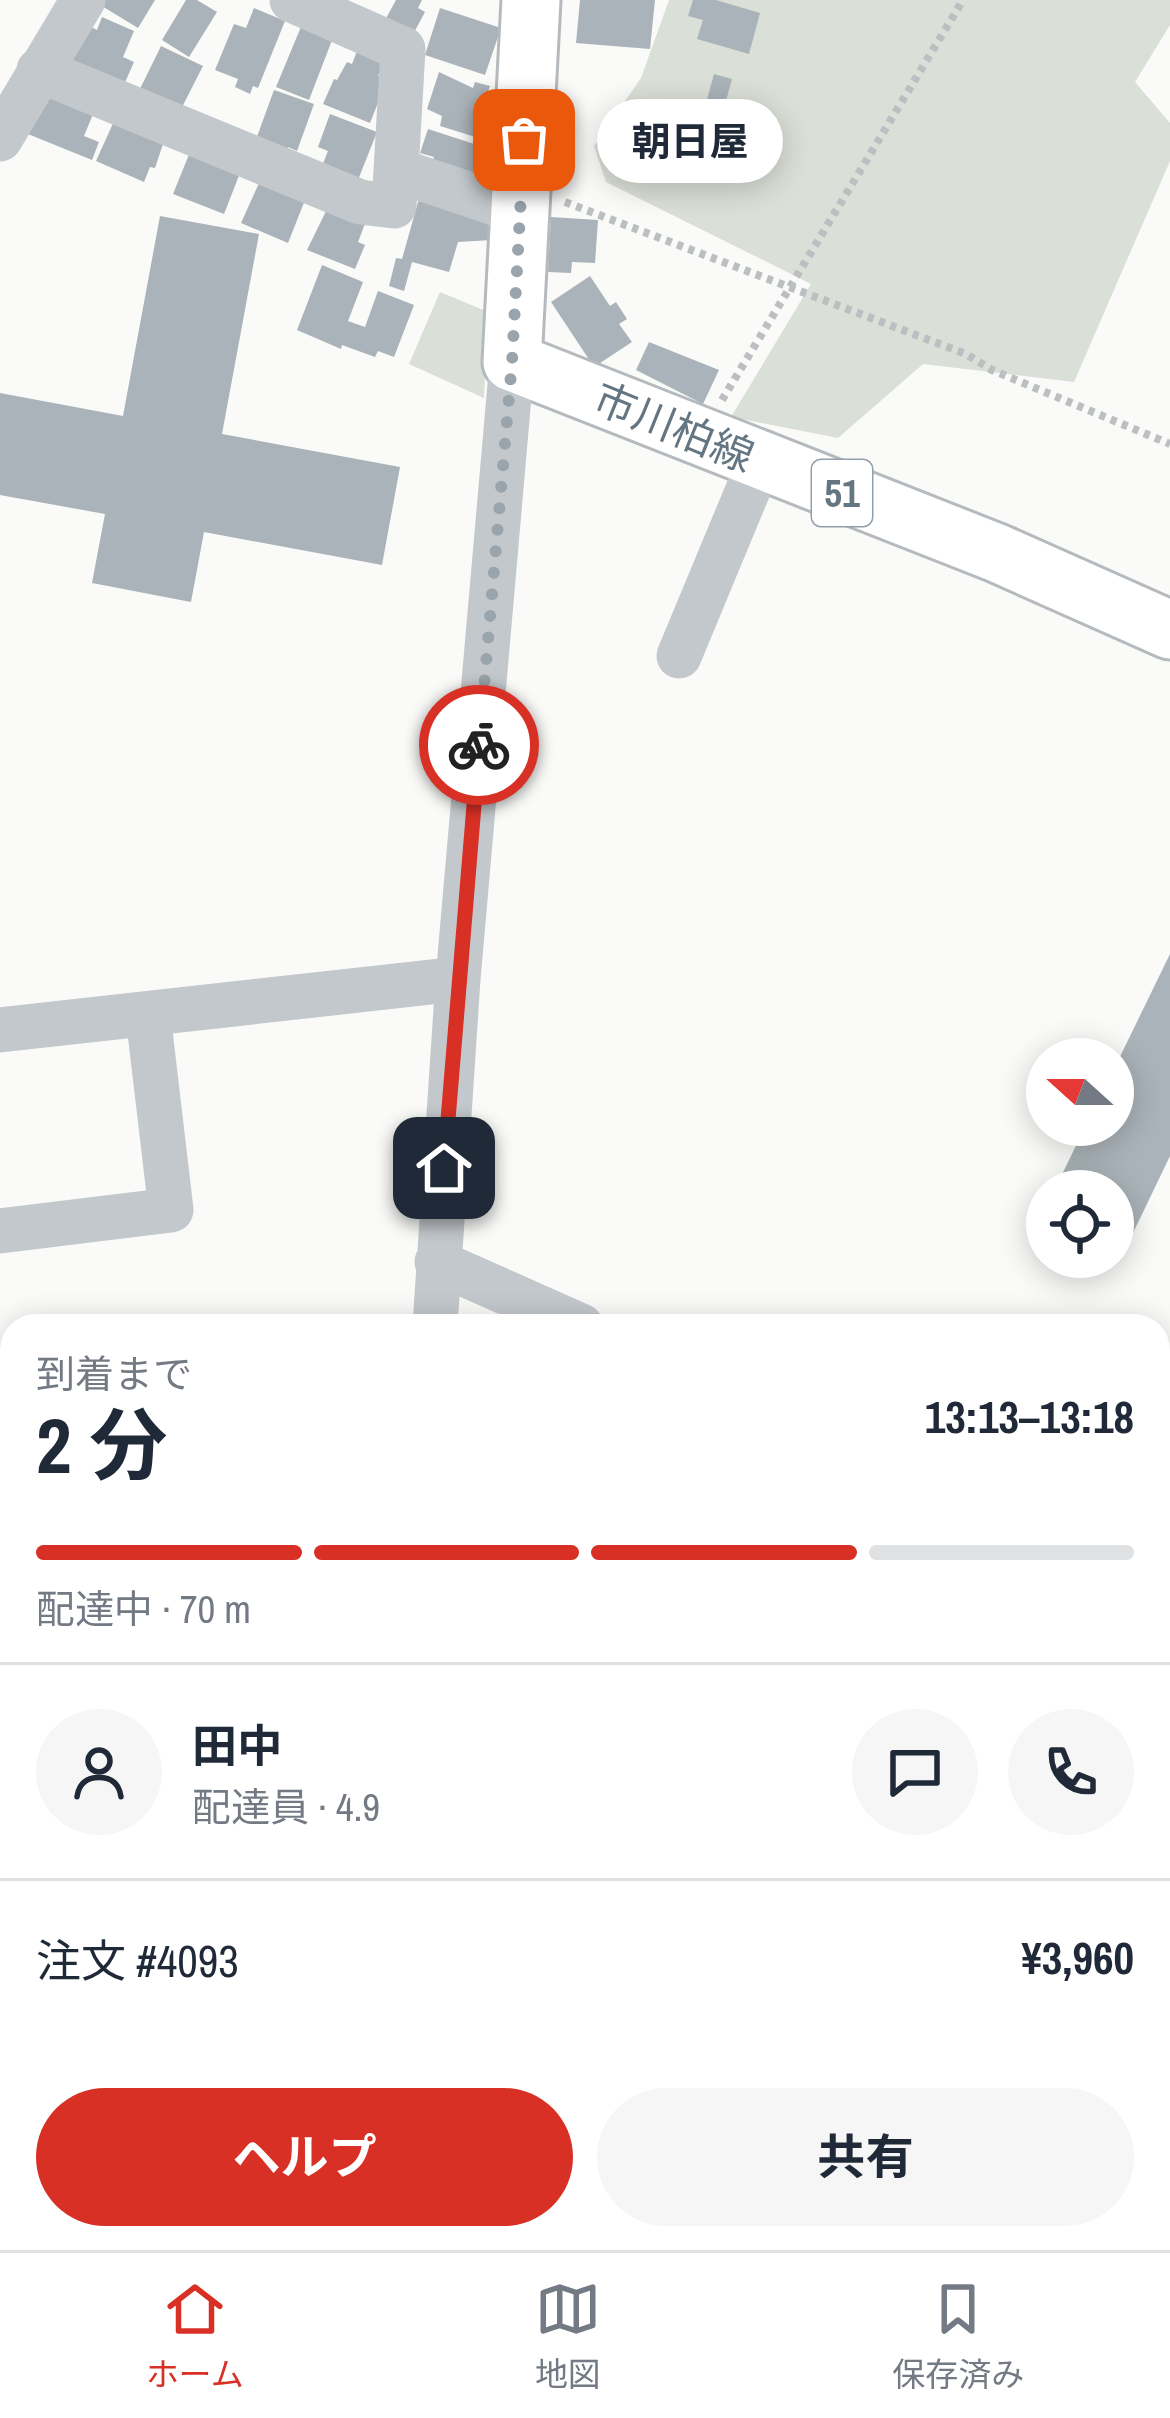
<!DOCTYPE html>
<html lang="ja">
<head>
<meta charset="utf-8">
<style>
	:root { --surface:#fff; --page:#f6f6f7; --text:#1f2937; --muted:#747a83; --line:#e0e1e3; --accent:#d93025 }
	body { margin:0; font-family:"Archivo Narrow","Noto Sans JP",sans-serif; background:var(--page); color:var(--text); height:100vh; display:flex; flex-direction:column; font-size:45px; white-space:nowrap }
	* { box-sizing:border-box; margin:0 }
	p { font-size:39px; color:var(--muted) }
	.icon { flex:none; width:66px; height:66px; fill:none; stroke:currentColor; stroke-width:2; stroke-linecap:round; stroke-linejoin:round }
	.map { position:relative; flex:1; overflow:hidden }
	.side { position:absolute; left:0px; top:1314px; width:1170px; height:936px; display:flex; flex-direction:column; background:var(--surface); border-radius:36px 36px 0 0; box-shadow:0 6px 30px #0003 }
	.side>* { flex:none }
	.needle { width:78px; rotate:291deg }
	.buttons { position:absolute; left:1026px; top:1038px; display:grid; gap:24px }
	.buttons a { display:grid; place-items:center; width:108px; height:108px; border-radius:50%; background:var(--surface); box-shadow:0 6px 30px #0003; font-size:60px }
	.pin { position:absolute; display:grid; place-items:center; width:102px; height:102px; color:#fff; margin:-51px; border-radius:24px; box-shadow:0 6px 18px #0006 }
	.courier { position:absolute; display:grid; place-items:center; width:120px; height:120px; margin:-60px; border:9px solid #d93025; border-radius:50%; background:#fff; color:#222; box-shadow:0 3px 15px #0007 }
	.bubble { position:absolute; height:84px; border-radius:42px; background:var(--surface); box-shadow:0 6px 30px #0003; font-size:39px; font-weight:700; line-height:84px; text-align:center }
	.overview em { font-style:normal; font-weight:700 }
	.overview div { display:flex; flex-direction:column-reverse }
	.overview { display:flex; align-items:center; justify-content:space-between; height:204px; padding:0 36px }
	h1 { font-size:78px; font-weight:700; line-height:90px }
	.bar { display:grid; grid-template-columns:repeat(4,1fr); gap:18px 12px; align-content:center; height:144px; padding:0 36px }
	.bar i { height:15px; border-radius:9px; background:var(--line) }
	.bar .current { background:var(--accent) }
	.bar p { grid-column:span 4 }
	.line { display:flex; align-items:center; gap:30px; padding:0 36px; border-top:3px solid var(--line) }
	.line div { flex:1 }
	.round { display:grid; place-items:center; flex:none; width:126px; height:126px; border-radius:63px; background:var(--page) }
	.primary-button { display:flex; gap:24px; margin-top:auto; padding:24px 36px }
	.primary-button a { flex:1; height:138px; border-radius:72px; background:var(--accent); color:#fff; font-size:48px; font-weight:700; line-height:138px; text-align:center }
	.primary-button a+a { background:var(--page); color:var(--text) }
	.tab-bar { display:flex; justify-content:space-around; align-items:center; height:168px; border-top:3px solid var(--line); background:var(--surface); font-size:33px; color:var(--muted) }
	.tab-bar a { display:grid; justify-items:center; gap:6px }
	.tab-bar .current { color:var(--accent) }
	.map>svg:first-child { display:block }
	.green { fill:#dadfd7 }
	.building { fill:#aab3b9 }
	.lines { fill:none; stroke-linecap:round; stroke-linejoin:round }
	.major-casing { stroke:#b5babe; stroke-width:63 }
	.path { stroke:#bbbfc2; stroke-width:8; stroke-dasharray:6 6; stroke-linecap:butt }
	.minor { stroke:#c3c8cc; stroke-width:45 }
	.major { stroke:#fff; stroke-width:57 }
	.done { stroke:#99a4ac; stroke-width:12; stroke-dasharray:0 21.6 }
	.route { stroke:#d93025; stroke-width:15 }
	.labels { text-anchor:middle; stroke-width:12; stroke-linejoin:round; paint-order:stroke }
	.shield { fill:#fff; stroke:#939fa8; stroke-width:3 }
	.shield-label { font-size:39px; font-weight:bold; fill:#657683 }
	.street-label { font-size:42px; fill:#657683; stroke:#fff }
</style>
</head>
<body>
<div class="map">
<svg width="1170" height="2250" viewBox="0 0 1170 2250">
	<rect width="100%" height="100%" fill="#fafaf8"/>
	<path class="green" d="M 669,0 L 1170,0 L 1170,25 L 1135,82 L 1170,123 L 1170,161 L 1074,382 L 923,364 L 838,438 L 731,417 L 811,284 L 606,182 L 594,146 L 641,78 Z
		M 440,292 L 488,312 L 484,398 L 409,364 Z
		M 12,1855 L 12,2206 L 0,2205 L 0,1856 Z"/>
	<path class="building" d="M 92,0 L 155,0 L 138,28 Z
		M 186,0 L 197,0 L 217,12 L 189,57 L 162,40 Z
		M 396,0 L 422,0 L 418,8 L 425,12 L 411,38 L 384,22 Z
		M 580,0 L 655,0 L 650,49 L 576,43 Z
		M 693,0 L 716,0 L 760,13 L 749,54 L 697,39 L 703,20 L 688,16 Z
		M 254,8 L 285,21 L 258,88 L 253,86 L 250,94 L 235,87 L 238,79 L 215,70 L 234,24 L 246,28 Z
		M 440,8 L 501,28 L 485,75 L 425,55 Z
		M 102,17 L 134,31 L 123,57 L 134,62 L 119,96 L 58,69 L 91,27 L 97,30 Z
		M 303,22 L 334,35 L 309,100 L 276,87 Z
		M 161,46 L 203,66 L 179,113 L 138,93 Z
		M 359,46 L 386,57 L 378,76 L 383,77 L 383,90 L 370,123 L 323,104 L 334,79 L 337,80 L 347,62 L 352,64 Z
		M 439,72 L 473,88 L 475,82 L 490,86 L 483,105 L 494,109 L 485,140 L 440,126 L 442,116 L 427,109 Z
		M 714,74 L 732,79 L 724,108 L 706,103 Z
		M 42,85 L 96,107 L 84,136 L 99,142 L 92,160 L 23,132 Z
		M 274,90 L 314,104 L 297,151 L 288,147 L 285,157 L 254,145 Z
		M 330,114 L 377,132 L 356,185 L 320,171 L 328,151 L 318,147 Z
		M 115,119 L 164,141 L 155,168 L 150,167 L 144,182 L 96,161 Z
		M 428,129 L 502,153 L 489,190 L 430,170 L 434,157 L 420,153 Z
		M 190,152 L 240,173 L 224,214 L 173,194 Z
		M 259,183 L 307,195 L 288,243 L 241,223 Z
		M 420,195 L 494,215 L 492,240 L 458,242 L 449,272 L 412,262 L 404,291 L 389,286 L 396,258 L 402,259 Z
		M 329,205 L 366,221 L 358,242 L 365,245 L 355,269 L 307,250 Z
		M 160,216 L 259,234 L 222,434 L 400,467 L 382,565 L 204,532 L 191,602 L 92,583 L 105,514 L 0,495 L 0,393 L 123,416 Z
		M 551,217 L 598,220 L 595,263 L 572,262 L 571,273 L 548,272 Z
		M 322,265 L 363,282 L 348,321 L 365,327 L 378,291 L 414,305 L 394,357 L 378,351 L 375,357 L 342,345 L 341,349 L 297,330 Z
		M 590,276 L 610,306 L 616,302 L 627,319 L 619,324 L 632,342 L 594,367 L 551,302 Z
		M 649,342 L 719,370 L 703,404 L 636,370 Z
		M 1170,954 L 1170,1156 L 1132,1235 L 1113,1225 L 1113,1191 L 1054,1191 L 1086,1125 L 1113,1125 L 1113,1071 Z"/>
	<g class="lines">
		<g class="major-casing">
			<path id="major" d="M 531,0 L 512,362 L 997,553 L 1170,630"/>
		</g>
		<path class="path" d="M 565,202 L 966,354 L 992,370 L 1170,444
			M 722,400 L 963,0"/>
		<path class="minor" d="M 39,70 L 360,202 L 394,206 L 403,49 L 292,0
			M 0,139 L 83,0
			M 396,170 L 522,212
			M 679,656 L 760,461
			M 0,1030 L 458,979
			M 0,1231 L 171,1210 L 148,1015
			M 437,1262 L 581,1326
			M 435,1326 L 458,979 L 512,362
			M 0,1392 L 12,1390
			M 1158,1777 L 1170,1748
			M 400,2250 L 401,2238
			M 939,2250 L 945,2238"/>
		<use href="#major" class="major"/>
	</g>
	<g class="lines">
		<path class="done" d="M 479,745 L 512,362 L 524,140"/>
		<path class="route" d="M 444,1168 L 479,745"/>
	</g>
	<g class="labels">
		<rect class="shield" x="812" y="460" width="60" height="66" rx="9"/>
		<g class="shield-label">
			<text x="842" y="507">51</text>
		</g>
		<g class="street-label">
			<text transform="translate(674 427) rotate(22)" y="15">市川柏線</text>
		</g>
	</g>
</svg>
<div class="buttons">
<a><svg class="needle" viewBox="-14 -14 28 28"><path d="M0-13l5 13h-10z" fill="#e53935"/><path d="M0 13l5-13h-10z" fill="#747a83"/></svg></a>
<a><svg class="icon" aria-label="locate" viewBox="0 0 24 24"><circle cx="12" cy="12" r="6"/><path d="M12 2v4M12 18v4M2 12h4M18 12h4"/></svg></a>
</div>
<div class="pin" style="left:524px;top:140px;background:#ea580c"><svg class="icon" aria-label="bag" viewBox="0 0 24 24"><path d="M5 8h14l-1 12H6zM9 8a3 3 0 0 1 6 0"/></svg></div>
<div class="pin" style="left:444px;top:1168px;background:#1f2937"><svg class="icon" aria-label="home" viewBox="0 0 24 24"><path d="M3 11l9-7 9 7M6 9v11h12V9"/></svg></div>
<div class="courier" style="left:479px;top:745px"><svg class="icon" aria-label="bike" viewBox="0 0 24 24"><circle cx="6" cy="16" r="4"/><circle cx="18" cy="16" r="4"/><path d="M6 16l4-8h5l3 8M10 8l3 8H6M13 5h3"/></svg></div>
<div class="bubble" style="left:597px;top:99px;width:186px">朝日屋</div>
<section class="side">
<div class="overview"><div><h1>2 分</h1><p>到着まで</p></div><em>13:13–13:18</em></div>
<div class="bar"><i class="current"></i><i class="current"></i><i class="current"></i><i></i><p>配達中 · 70 m</p></div>
<div class="line" style="height:216px"><a class="round"><svg class="icon" aria-label="person" viewBox="0 0 24 24"><circle cx="12" cy="8" r="4"/><path d="M4 21q1-7 8-7t8 7"/></svg></a><div><b>田中</b><p>配達員 · 4.9</p></div><a class="round"><svg class="icon" aria-label="chat" viewBox="0 0 24 24"><path d="M4 5h16v11H9l-5 4z"/></svg></a><a class="round"><svg class="icon" aria-label="phone" viewBox="0 0 24 24"><path d="M5 4h4l2 5-3 2q2 4 5 5l2-3 5 2v4C11 20 4 13 5 4z"/></svg></a></div>
<div class="line" style="height:156px"><div>注文 #4093</div><b>¥3,960</b></div>
<div class="primary-button"><a>ヘルプ</a><a>共有</a></div>
</section>
</div>
<nav class="tab-bar">
<a class="current"><svg class="icon" aria-label="home" viewBox="0 0 24 24"><path d="M3 11l9-7 9 7M6 9v11h12V9"/></svg>ホーム</a>
<a><svg class="icon" aria-label="map" viewBox="0 0 24 24"><path d="M3 6l6-2 6 2 6-2v14l-6 2-6-2-6 2zM9 4v14M15 6v14"/></svg>地図</a>
<a><svg class="icon" aria-label="saved" viewBox="0 0 24 24"><path d="M7 4h10v16l-5-4-5 4z"/></svg>保存済み</a>
</nav>
</body>
</html>
